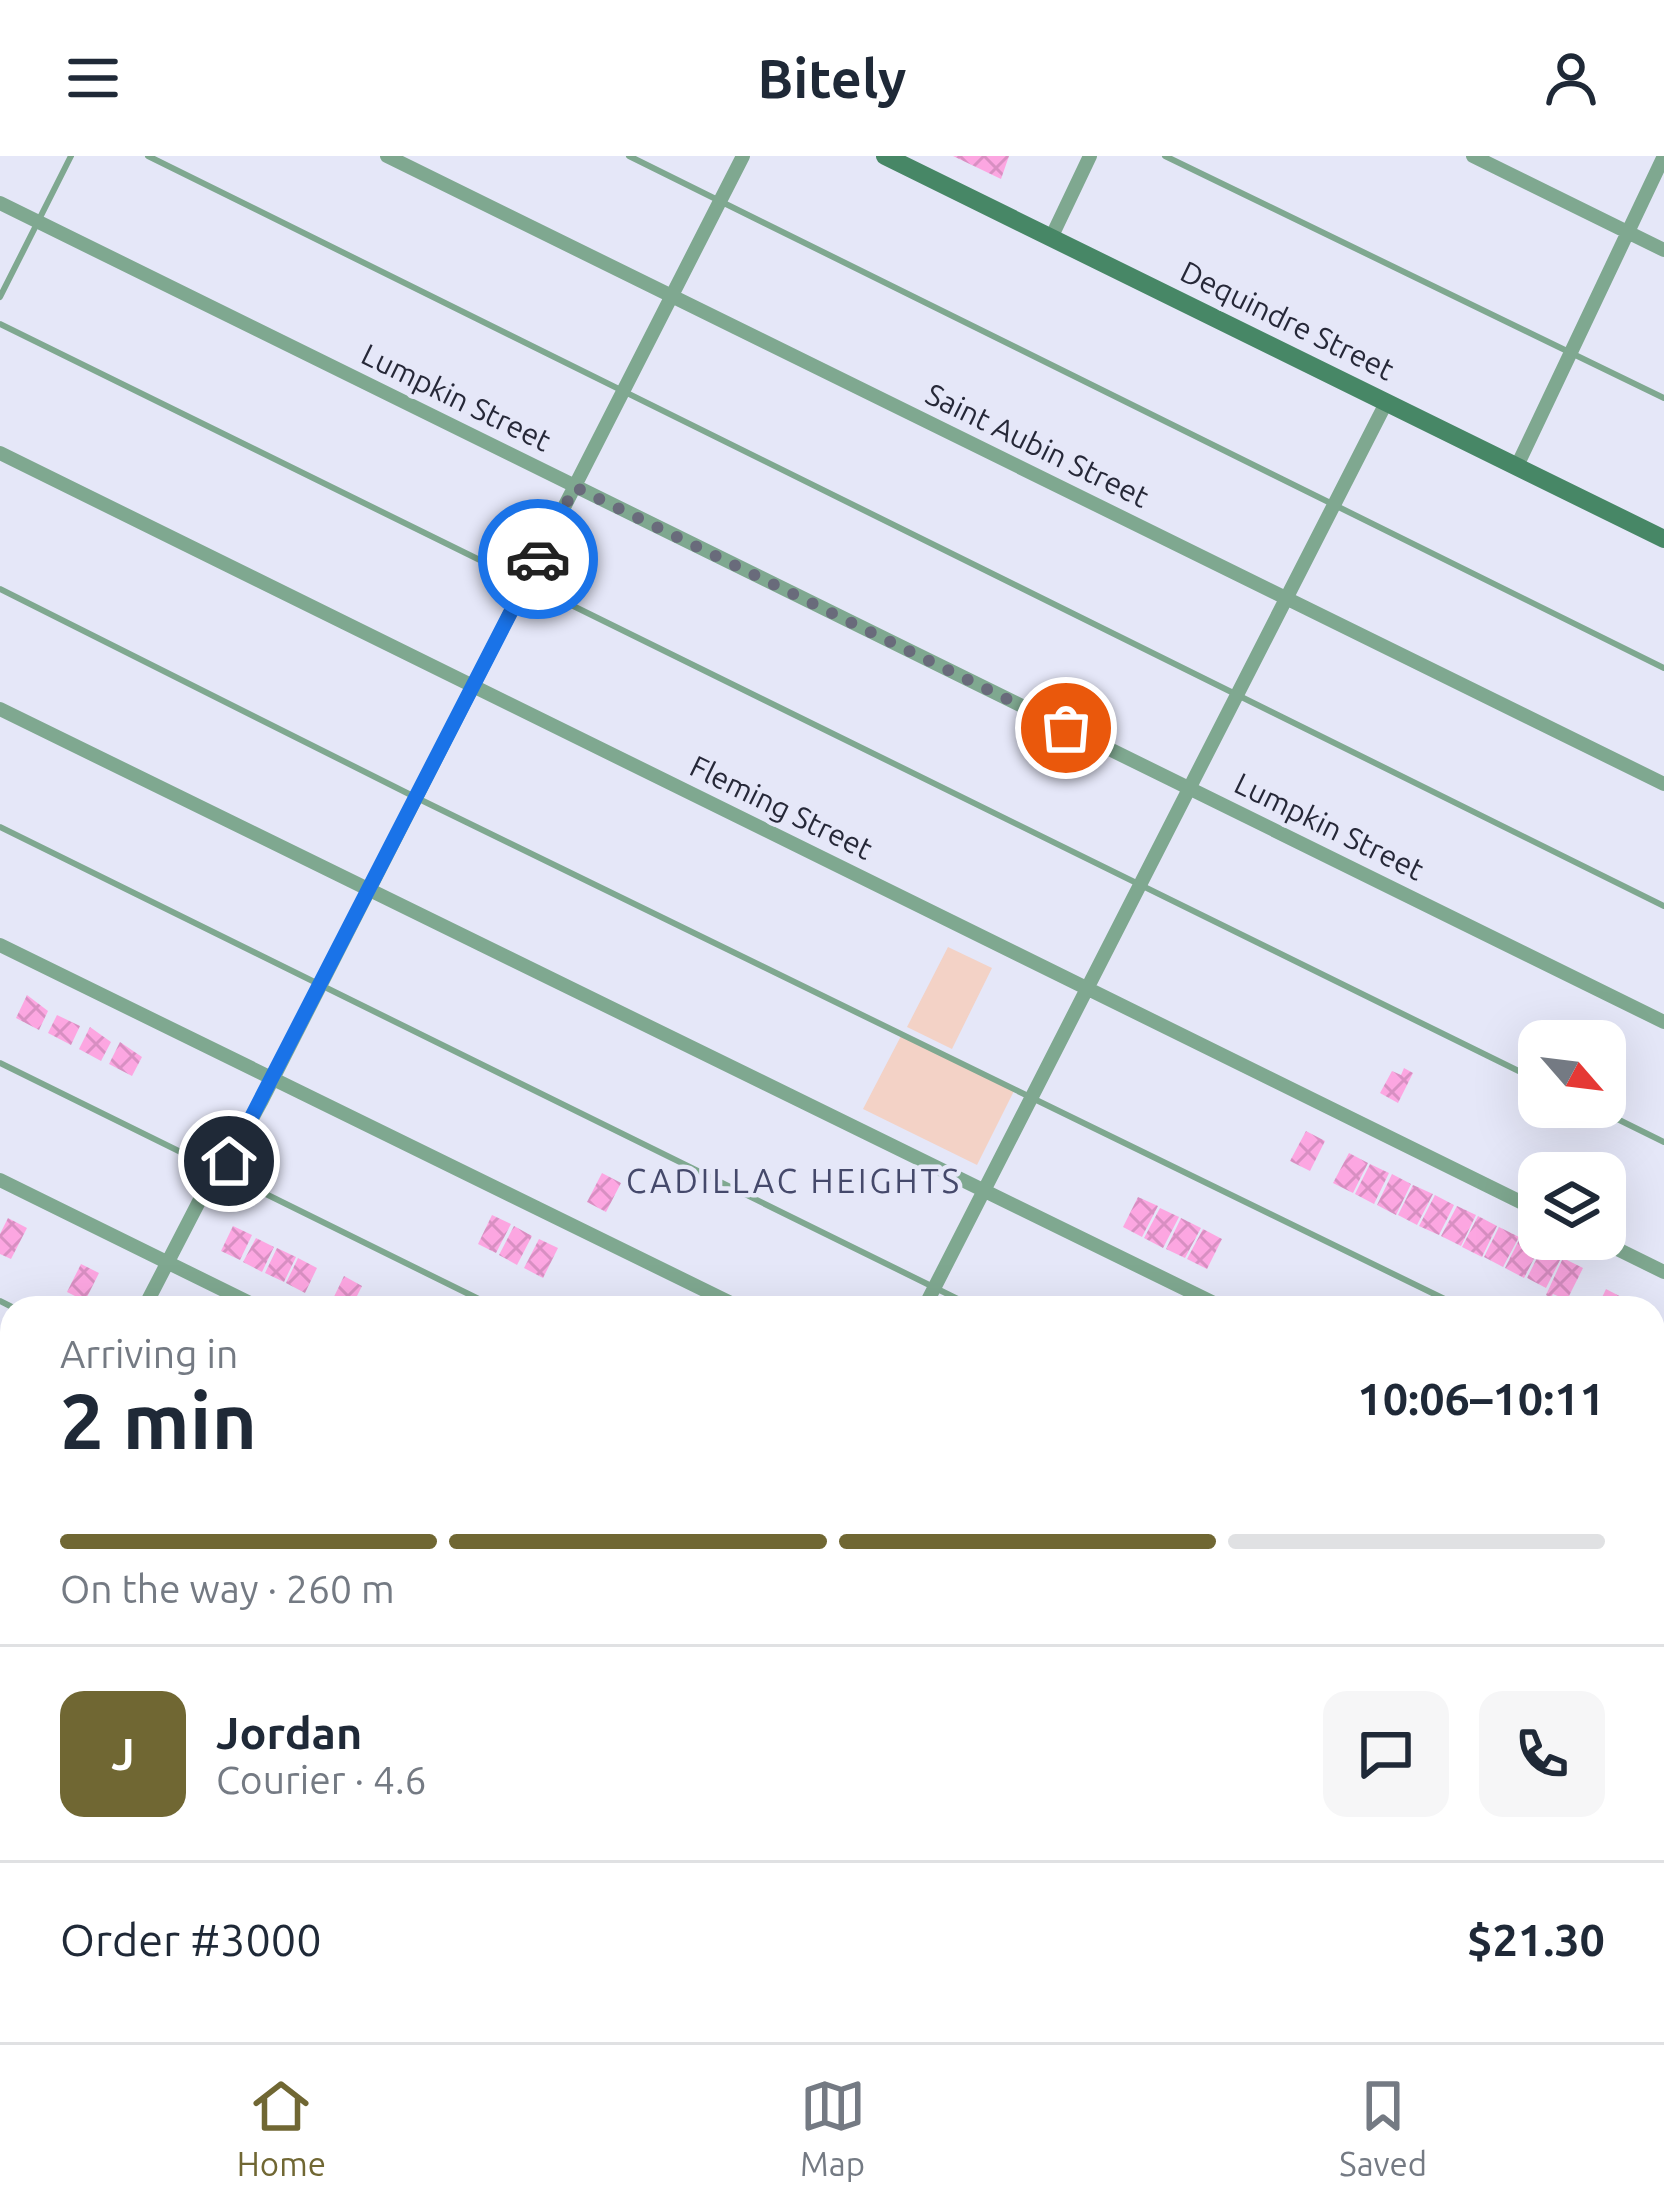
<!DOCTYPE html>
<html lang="en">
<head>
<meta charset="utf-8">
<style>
	:root { --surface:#fff; --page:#f6f6f7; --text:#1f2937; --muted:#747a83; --line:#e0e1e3; --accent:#706733 }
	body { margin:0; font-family:Ubuntu,sans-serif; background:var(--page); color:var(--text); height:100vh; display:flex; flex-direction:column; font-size:45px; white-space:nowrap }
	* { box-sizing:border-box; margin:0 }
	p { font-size:39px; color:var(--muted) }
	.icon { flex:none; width:66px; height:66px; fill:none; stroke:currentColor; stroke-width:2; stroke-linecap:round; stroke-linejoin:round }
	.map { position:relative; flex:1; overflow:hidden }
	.sheet { position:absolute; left:0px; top:1140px; width:1665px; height:747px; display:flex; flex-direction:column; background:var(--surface); border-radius:36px 36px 0 0; box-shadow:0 12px 48px #0002 }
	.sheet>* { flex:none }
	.needle { width:78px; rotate:118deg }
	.buttons { position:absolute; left:1518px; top:864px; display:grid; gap:24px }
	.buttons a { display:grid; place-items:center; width:108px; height:108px; border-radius:24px; background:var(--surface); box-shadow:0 12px 48px #0002; font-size:60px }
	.pin { position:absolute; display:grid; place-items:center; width:102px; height:102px; color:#fff; margin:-51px; border:6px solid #fff; border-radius:50%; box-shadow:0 3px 12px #0007 }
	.courier { position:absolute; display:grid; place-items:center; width:120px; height:120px; margin:-60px; border:9px solid #1a73e8; border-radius:50%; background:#fff; color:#222; box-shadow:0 3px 15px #0007 }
	.summary em { font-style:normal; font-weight:700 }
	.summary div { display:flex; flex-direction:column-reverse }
	.summary { display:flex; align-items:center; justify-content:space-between; height:204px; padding:0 60px }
	h1 { font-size:78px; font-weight:700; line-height:90px }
	.bar { display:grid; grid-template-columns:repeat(4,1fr); gap:18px 12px; align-content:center; height:144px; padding:0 60px }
	.bar i { height:15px; border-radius:9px; background:var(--line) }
	.bar .current { background:var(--accent) }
	.bar p { grid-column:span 4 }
	.line { display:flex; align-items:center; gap:30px; padding:0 60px; border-top:3px solid var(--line) }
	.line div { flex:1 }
	.round { display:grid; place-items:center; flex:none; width:126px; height:126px; border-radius:24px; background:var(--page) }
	header { display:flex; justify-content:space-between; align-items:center; height:156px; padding:0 60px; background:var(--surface); font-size:54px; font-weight:700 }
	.menu { display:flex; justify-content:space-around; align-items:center; height:168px; border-top:3px solid var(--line); background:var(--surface); font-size:33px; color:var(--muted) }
	.menu a { display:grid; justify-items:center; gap:6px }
	.menu .current { color:var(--accent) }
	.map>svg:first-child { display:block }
	.grass { fill:#f3d2c6 }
	.building { fill:url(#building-cross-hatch) }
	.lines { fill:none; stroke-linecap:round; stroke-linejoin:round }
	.lane { stroke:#7fa890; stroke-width:6 }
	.street { stroke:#7fa890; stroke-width:14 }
	.secondary { stroke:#478766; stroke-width:18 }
	.done { stroke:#696b7b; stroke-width:12; stroke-dasharray:0 21.6 }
	.route { stroke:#1a73e8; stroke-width:15 }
	.labels { text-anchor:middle; stroke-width:9; stroke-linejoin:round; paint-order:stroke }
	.street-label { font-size:30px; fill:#262838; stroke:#e5e7f8 }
	.neighbourhood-label { font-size:33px; letter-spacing:3px; fill:#45496b; stroke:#e5e7f8 }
</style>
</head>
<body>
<header><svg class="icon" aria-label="menu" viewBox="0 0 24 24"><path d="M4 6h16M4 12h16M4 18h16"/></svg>Bitely<svg class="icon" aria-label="person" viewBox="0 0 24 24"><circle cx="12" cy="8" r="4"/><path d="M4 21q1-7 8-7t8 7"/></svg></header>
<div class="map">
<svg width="1664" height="1886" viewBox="0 0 1664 1886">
	<defs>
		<pattern id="building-cross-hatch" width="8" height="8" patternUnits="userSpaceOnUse" patternTransform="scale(3)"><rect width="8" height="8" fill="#fca6e1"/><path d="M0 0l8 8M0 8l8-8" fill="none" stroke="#d88fc2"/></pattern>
	</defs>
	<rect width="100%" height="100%" fill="#e5e7f8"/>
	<path class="grass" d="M 948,791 L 992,812 L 952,893 L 907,871 Z
		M 901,880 L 1014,935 L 977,1009 L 863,953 Z"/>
	<path class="building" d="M 953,0 L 1009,0 L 1001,23 Z
		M 27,839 L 48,855 L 39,874 L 16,862 Z
		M 57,859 L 80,870 L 71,889 L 48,877 Z
		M 90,871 L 111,886 L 101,905 L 79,893 Z
		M 120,886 L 142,901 L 132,920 L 109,908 Z
		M 1404,912 L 1413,917 L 1398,947 L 1380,937 L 1392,915 L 1401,919 Z
		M 1306,975 L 1325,985 L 1310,1015 L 1290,1005 Z
		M 1349,997 L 1368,1007 L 1353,1037 L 1333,1027 Z
		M 1370,1008 L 1389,1017 L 1374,1048 L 1355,1038 Z
		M 602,1017 L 621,1027 L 606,1056 L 587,1046 Z
		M 1392,1018 L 1411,1028 L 1396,1059 L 1377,1049 Z
		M 1413,1029 L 1433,1038 L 1417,1069 L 1398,1059 Z
		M 1435,1039 L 1454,1049 L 1439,1079 L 1419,1070 Z
		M 1138,1041 L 1158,1050 L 1142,1081 L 1123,1071 Z
		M 1457,1050 L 1476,1059 L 1461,1090 L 1441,1080 Z
		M 1160,1052 L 1179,1061 L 1163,1092 L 1144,1082 Z
		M 492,1059 L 511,1068 L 496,1097 L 478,1088 Z
		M 1478,1060 L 1497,1070 L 1482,1101 L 1462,1091 Z
		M 8,1062 L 27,1072 L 11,1103 L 0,1098 L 0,1078 Z
		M 1181,1062 L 1201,1072 L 1185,1102 L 1166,1093 Z
		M 233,1070 L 252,1079 L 240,1104 L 221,1095 Z
		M 514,1070 L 532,1080 L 517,1109 L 499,1099 Z
		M 1499,1071 L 1519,1081 L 1503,1111 L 1484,1101 Z
		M 1203,1073 L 1222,1083 L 1207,1113 L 1187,1103 Z
		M 256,1082 L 274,1091 L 262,1116 L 243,1106 Z
		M 1520,1082 L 1540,1091 L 1524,1122 L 1505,1112 Z
		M 539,1083 L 558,1092 L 543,1122 L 524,1112 Z
		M 277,1092 L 296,1101 L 284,1126 L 265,1117 Z
		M 1542,1092 L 1561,1102 L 1546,1132 L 1527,1122 Z
		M 298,1102 L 317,1112 L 305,1137 L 286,1127 Z
		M 1563,1102 L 1583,1112 L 1567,1144 L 1553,1138 L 1551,1142 L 1546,1139 Z
		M 81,1108 L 99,1117 L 85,1145 L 67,1136 Z
		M 344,1120 L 362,1130 L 351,1152 L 337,1152 L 330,1149 Z
		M 1606,1133 L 1629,1145 L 1636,1152 L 1597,1152 Z
		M 0,1697 L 12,1703 L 12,1750 L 0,1744 Z"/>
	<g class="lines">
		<path class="lane" d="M 148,0 L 1664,750
			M 629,0 L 1664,512
			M 1165,0 L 1664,242
			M 0,141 L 71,0
			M 0,168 L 1539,925
			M 0,433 L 417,642 L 1463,1152
			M 0,671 L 976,1152
			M 0,907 L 497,1152
			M 1593,951 L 1664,986
			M 0,1145 L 14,1152
			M 1653,1341 L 1664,1346
			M 0,1353 L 12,1359
			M 1653,1613 L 1664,1618
			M 0,1652 L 12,1658
			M 445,1875 L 467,1886
			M 1047,1875 L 1070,1886
			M 1628,1875 L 1649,1886"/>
		<path class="street" d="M 387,0 L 1664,628
			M 1473,0 L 1664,94
			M 0,47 L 1664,866
			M 1051,82 L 1090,0
			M 0,297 L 1539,1055
			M 1517,310 L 1664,0
			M 0,553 L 1224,1152
			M 0,789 L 741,1152
			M 0,1024 L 260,1152
			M 1597,1083 L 1664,1116
			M 144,1152 L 205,1034 L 229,1005 L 261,946 L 743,0
			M 924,1152 L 1386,247
			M 0,1261 L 12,1267
			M 0,1447 L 12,1422
			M 1653,1476 L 1664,1482
			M 0,1501 L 12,1507
			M 1653,1747 L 1664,1753
			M 745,1875 L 766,1886
			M 1245,1875 L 1268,1886
			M 1374,1875 L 1396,1886
			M 544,1886 L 550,1875"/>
		<path class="secondary" d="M 885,0 L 1664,383
			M 1653,1234 L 1664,1213
			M 0,1800 L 12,1806
			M 149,1875 L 171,1886
			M 1320,1886 L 1326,1875"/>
	</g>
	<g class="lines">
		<path class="done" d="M 538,403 L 575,331 L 1066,572"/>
		<path class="route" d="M 229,1005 L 538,403"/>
	</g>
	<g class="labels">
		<g class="street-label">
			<text transform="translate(1287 165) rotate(26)" y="10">Dequindre Street</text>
			<text transform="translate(456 242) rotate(26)" y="10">Lumpkin Street</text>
			<text transform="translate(1037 290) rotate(26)" y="10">Saint Aubin Street</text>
			<text transform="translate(781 652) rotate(26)" y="10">Fleming Street</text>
			<text transform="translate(1329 671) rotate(26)" y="10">Lumpkin Street</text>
		</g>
		<g class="neighbourhood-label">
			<text x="794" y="1037">CADILLAC HEIGHTS</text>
		</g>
	</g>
</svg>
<div class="buttons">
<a><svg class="needle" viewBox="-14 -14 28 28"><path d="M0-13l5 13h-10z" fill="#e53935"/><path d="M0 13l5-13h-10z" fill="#747a83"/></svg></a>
<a><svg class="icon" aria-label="layers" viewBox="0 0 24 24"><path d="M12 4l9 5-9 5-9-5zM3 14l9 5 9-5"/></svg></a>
</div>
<div class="pin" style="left:1066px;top:572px;background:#ea580c"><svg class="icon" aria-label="bag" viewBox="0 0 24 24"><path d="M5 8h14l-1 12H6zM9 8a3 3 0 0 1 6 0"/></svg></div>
<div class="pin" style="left:229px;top:1005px;background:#1f2937"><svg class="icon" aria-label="home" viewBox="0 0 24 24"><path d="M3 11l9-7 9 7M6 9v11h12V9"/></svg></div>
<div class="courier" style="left:538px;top:403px"><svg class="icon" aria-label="car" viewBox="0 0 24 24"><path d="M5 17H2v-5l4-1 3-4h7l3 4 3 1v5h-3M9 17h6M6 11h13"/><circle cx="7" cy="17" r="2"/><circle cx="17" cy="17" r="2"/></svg></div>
<section class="sheet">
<div class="summary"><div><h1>2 min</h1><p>Arriving in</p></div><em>10:06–10:11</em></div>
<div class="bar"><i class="current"></i><i class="current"></i><i class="current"></i><i></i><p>On the way · 260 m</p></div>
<div class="line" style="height:216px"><b class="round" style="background:var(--accent);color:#fff">J</b><div><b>Jordan</b><p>Courier · 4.6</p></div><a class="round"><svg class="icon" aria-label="chat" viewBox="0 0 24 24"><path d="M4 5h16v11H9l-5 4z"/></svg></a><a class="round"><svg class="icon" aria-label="phone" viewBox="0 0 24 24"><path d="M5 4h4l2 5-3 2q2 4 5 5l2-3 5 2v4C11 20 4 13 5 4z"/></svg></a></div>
<div class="line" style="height:156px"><div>Order #3000</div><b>$21.30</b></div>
</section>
</div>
<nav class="menu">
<a class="current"><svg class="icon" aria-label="home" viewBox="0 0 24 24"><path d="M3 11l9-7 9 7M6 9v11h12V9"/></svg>Home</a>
<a><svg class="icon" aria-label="map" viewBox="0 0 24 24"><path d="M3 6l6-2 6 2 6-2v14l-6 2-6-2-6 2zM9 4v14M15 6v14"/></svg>Map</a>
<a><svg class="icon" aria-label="saved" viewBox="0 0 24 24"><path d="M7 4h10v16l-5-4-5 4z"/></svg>Saved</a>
</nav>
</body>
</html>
